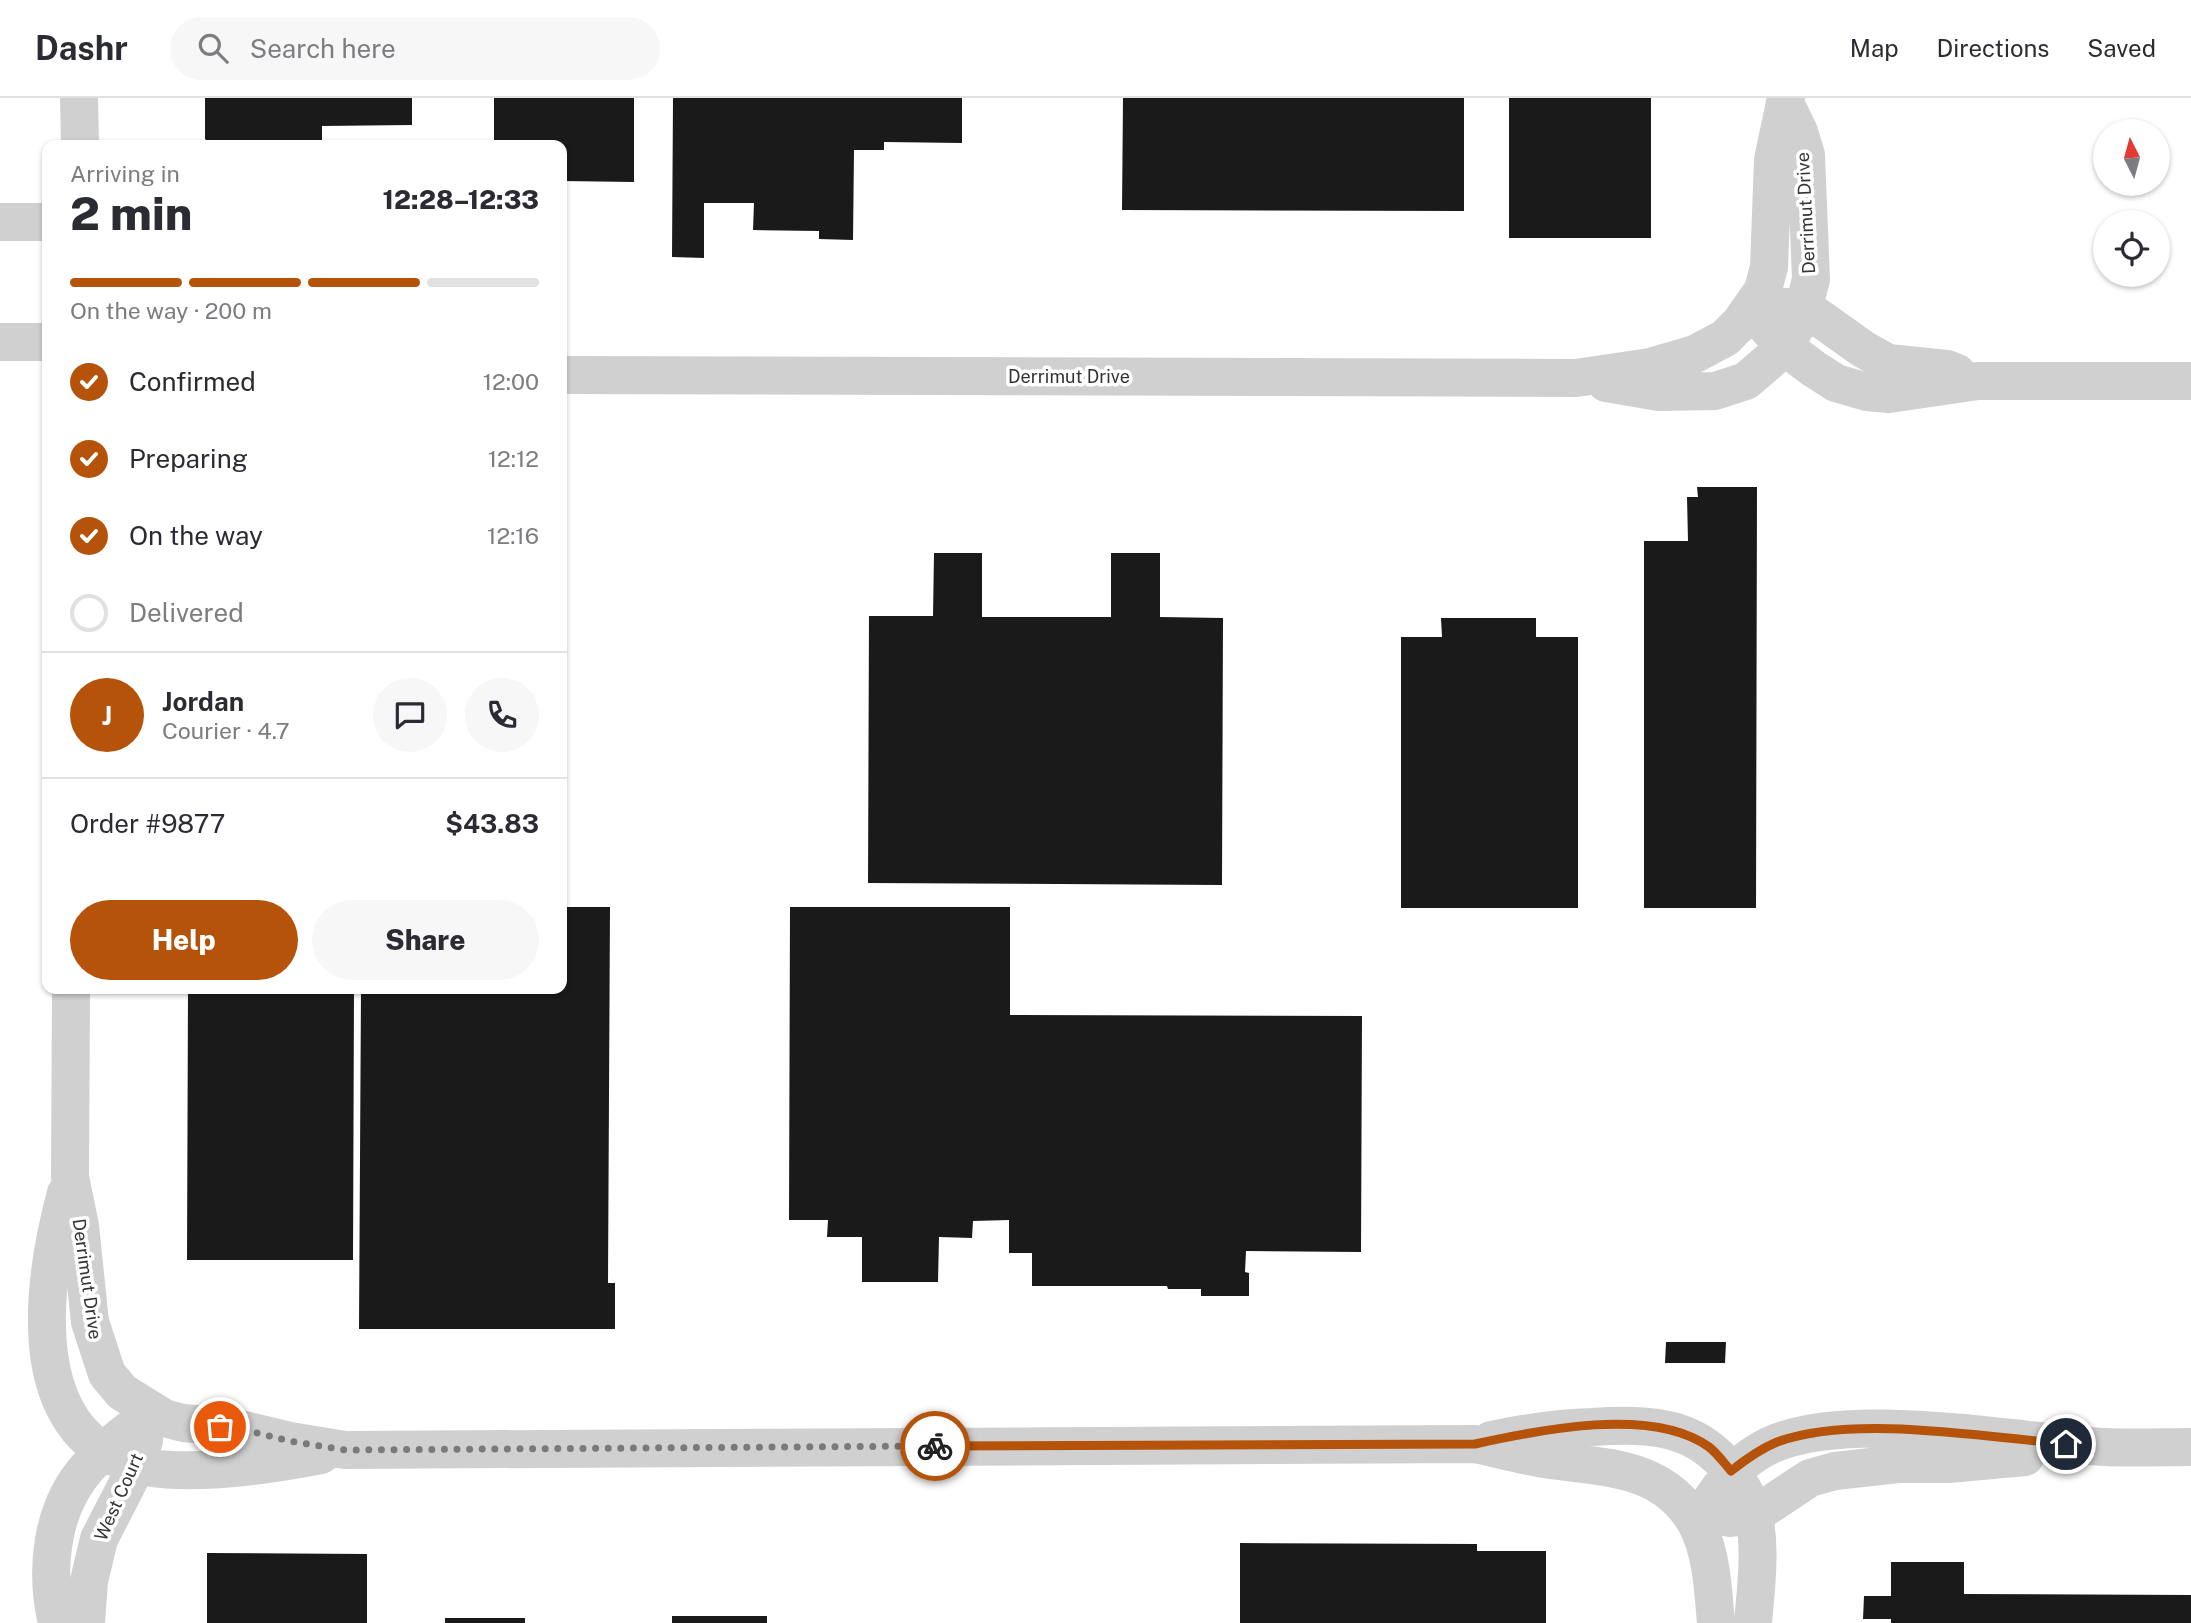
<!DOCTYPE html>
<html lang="en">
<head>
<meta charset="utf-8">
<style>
	:root { --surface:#fff; --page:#f7f7f7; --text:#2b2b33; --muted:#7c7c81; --line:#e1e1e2; --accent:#b45309 }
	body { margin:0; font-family:"Public Sans",sans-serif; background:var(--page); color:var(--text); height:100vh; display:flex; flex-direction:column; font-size:26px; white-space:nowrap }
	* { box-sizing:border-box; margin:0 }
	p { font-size:23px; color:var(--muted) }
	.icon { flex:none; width:38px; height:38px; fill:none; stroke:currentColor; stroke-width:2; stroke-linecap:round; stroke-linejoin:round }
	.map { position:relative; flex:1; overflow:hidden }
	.drawer { position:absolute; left:42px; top:42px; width:525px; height:854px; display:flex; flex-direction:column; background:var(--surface); border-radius:14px; box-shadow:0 2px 5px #0004 }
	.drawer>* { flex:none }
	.needle { width:46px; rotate:354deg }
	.controls { position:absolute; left:2093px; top:21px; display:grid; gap:14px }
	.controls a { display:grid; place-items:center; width:77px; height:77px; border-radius:50%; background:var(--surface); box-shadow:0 2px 5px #0004; font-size:35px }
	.pin { position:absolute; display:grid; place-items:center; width:60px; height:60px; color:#fff; margin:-30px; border:4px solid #fff; border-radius:50%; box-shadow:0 2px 7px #0007 }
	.courier { position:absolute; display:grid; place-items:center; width:70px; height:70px; margin:-35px; border:5px solid #b45309; border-radius:50%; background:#fff; color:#222; box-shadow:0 2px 9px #0007 }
	.summary em { font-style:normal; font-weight:800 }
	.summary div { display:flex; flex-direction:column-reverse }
	.summary { display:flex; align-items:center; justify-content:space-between; height:119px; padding:0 28px }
	h1 { font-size:46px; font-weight:800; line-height:52px }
	.bar { display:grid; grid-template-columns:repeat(4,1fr); gap:10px 7px; align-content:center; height:84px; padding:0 28px }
	.bar i { height:9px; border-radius:5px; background:var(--line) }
	.bar .selected { background:var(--accent) }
	.bar p { grid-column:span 4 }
	.line { display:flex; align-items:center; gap:18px; padding:0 28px; border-top:2px solid var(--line) }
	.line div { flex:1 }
	.round { display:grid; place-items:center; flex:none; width:74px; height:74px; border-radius:37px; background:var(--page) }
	ol { padding:0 28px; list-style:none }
	li { display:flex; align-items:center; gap:21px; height:77px }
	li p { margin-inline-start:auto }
	li .icon { padding:7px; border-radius:50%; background:var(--accent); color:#fff; stroke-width:4 }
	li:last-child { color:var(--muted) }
	li i { width:38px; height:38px; border:4px solid var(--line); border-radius:50% }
	.primary-button { display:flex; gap:14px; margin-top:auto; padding:14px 28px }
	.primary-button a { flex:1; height:80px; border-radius:42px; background:var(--accent); color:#fff; font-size:28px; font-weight:800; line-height:80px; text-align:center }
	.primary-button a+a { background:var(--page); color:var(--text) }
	header { display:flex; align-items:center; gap:42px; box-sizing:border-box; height:98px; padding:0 35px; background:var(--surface); border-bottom:2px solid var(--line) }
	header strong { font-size:33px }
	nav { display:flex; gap:38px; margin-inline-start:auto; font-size:24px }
	.search { width:490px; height:63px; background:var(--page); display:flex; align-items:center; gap:18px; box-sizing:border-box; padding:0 24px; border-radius:38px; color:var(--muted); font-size:26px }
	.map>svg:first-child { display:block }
	.building { fill:#1a1a1a }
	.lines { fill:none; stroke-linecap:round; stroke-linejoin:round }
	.minor { stroke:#d0d0d0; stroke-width:38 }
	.done { stroke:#7a7a7a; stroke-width:7; stroke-dasharray:0 12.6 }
	.route { stroke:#b45309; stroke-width:9 }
	.labels { text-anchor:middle; stroke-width:7; stroke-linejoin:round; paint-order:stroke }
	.street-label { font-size:18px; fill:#333; stroke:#fff }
</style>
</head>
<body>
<header>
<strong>Dashr</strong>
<div class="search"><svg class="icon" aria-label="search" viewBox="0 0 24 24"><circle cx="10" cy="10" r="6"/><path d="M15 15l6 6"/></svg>Search here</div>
<nav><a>Map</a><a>Directions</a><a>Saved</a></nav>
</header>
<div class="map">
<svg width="2191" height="1525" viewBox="0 0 2191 1525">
	<rect width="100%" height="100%" fill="#fff"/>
	<path class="building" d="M 205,0 L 412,0 L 412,27 L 322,28 L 322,47 L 211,47 L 205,41 Z
		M 494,0 L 634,0 L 634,84 L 562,83 L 562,47 L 494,47 Z
		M 673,0 L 962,0 L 962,45 L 884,44 L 884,52 L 854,52 L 853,142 L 819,141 L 819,133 L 753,132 L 754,105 L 704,105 L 704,160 L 672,159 Z
		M 1123,0 L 1464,0 L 1464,113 L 1122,112 Z
		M 1509,0 L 1651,0 L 1651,140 L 1509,140 Z
		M 1697,389 L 1757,389 L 1756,810 L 1644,810 L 1644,443 L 1688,443 L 1687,399 L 1698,399 Z
		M 934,455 L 982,455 L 982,519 L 1111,519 L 1111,455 L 1160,455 L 1160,519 L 1223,520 L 1222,787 L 868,785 L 869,518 L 933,518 Z
		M 1441,520 L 1536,520 L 1536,539 L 1578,539 L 1578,810 L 1401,810 L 1401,539 L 1442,539 Z
		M 562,809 L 610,809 L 608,1185 L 615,1185 L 615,1231 L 359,1231 L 361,891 L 562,891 Z
		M 790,809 L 1010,809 L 1010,917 L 1362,918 L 1361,1154 L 1246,1153 L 1245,1174 L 1249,1175 L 1249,1198 L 1201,1198 L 1201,1191 L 1168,1191 L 1167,1188 L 1032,1188 L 1032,1155 L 1009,1155 L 1009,1122 L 973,1123 L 972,1140 L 939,1139 L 938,1184 L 862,1184 L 862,1139 L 827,1139 L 828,1122 L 789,1122 Z
		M 188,891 L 354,891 L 353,1162 L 187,1162 Z
		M 1666,1244 L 1726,1244 L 1725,1265 L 1665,1265 Z
		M 1240,1445 L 1477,1446 L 1477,1453 L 1546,1453 L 1546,1525 L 1240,1525 Z
		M 207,1455 L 367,1456 L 367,1525 L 207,1525 Z
		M 1891,1464 L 1964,1464 L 1964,1496 L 2191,1497 L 2191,1525 L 1891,1525 L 1891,1521 L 1863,1521 L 1864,1498 L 1891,1498 Z
		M 672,1518 L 767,1518 L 767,1525 L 672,1525 Z
		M 445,1520 L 525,1520 L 525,1525 L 445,1525 Z"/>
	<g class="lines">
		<path class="minor" d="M 79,0 L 80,47
			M 0,124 L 47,124
			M 1780,209 L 1804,209 L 1863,251 L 1888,265 L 1947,271 L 1957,275
			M 1765,227 L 1782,247 L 1814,271 L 1836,285 L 1867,294 L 1889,296 L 1978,283 L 2191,283
			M 0,244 L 47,244
			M 562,277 L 1576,280 L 1650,269 L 1695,256 L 1725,240 L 1740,225 L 1763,192 L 1769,169 L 1773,62 L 1786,0
			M 1606,285 L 1659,294 L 1715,293 L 1746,283 L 1776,257 L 1794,232 L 1804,209 L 1811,181 L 1806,57 L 1799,34 L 1786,7
			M 71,891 L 70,1079 L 80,1128 L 90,1224 L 107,1276 L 122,1294 L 164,1320 L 183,1325 L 232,1329 L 290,1343 L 345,1352 L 1475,1346 C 1498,1351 1521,1357 1544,1361 C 1601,1370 1663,1366 1696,1425 C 1712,1455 1713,1492 1716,1525
			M 66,1095 C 44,1177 21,1321 121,1362 C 170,1383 269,1367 321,1357
			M 1491,1342 C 1525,1335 1557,1330 1592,1329 C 1652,1325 1703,1327 1738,1384 C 1745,1394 1751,1405 1754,1418 C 1761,1452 1756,1490 1753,1525
			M 1730,1420 L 1754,1417 L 1810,1380 L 1835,1373 L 1898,1366 L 1948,1366 L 2025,1359
			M 1696,1425 C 1717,1394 1729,1370 1763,1351 C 1835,1310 2006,1342 2090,1348 C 2123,1351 2157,1349 2191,1349
			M 57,1525 C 45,1474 50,1412 87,1370 C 105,1349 130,1332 152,1314
			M 86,1525 L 89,1483 L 99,1441 L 137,1367 L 144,1342"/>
	</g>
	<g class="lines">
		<path class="done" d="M 220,1329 L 232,1329 L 290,1343 L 345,1352 L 935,1348"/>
		<path class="route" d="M 935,1348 L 1475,1346 C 1538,1332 1653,1308 1709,1349 C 1717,1355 1724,1365 1731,1373 C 1746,1361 1760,1351 1777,1344 C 1853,1316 1985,1339 2066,1346"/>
	</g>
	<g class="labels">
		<g class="street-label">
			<text transform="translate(1806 115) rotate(-93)" y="6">Derrimut Drive</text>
			<text x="1069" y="285">Derrimut Drive</text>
			<text transform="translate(87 1181) rotate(82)" y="6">Derrimut Drive</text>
			<text transform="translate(119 1399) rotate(-66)" y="6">West Court</text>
		</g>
	</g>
</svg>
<div class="controls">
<a><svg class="needle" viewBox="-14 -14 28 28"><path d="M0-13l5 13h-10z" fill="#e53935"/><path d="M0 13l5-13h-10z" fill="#7c7c81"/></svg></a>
<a><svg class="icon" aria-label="locate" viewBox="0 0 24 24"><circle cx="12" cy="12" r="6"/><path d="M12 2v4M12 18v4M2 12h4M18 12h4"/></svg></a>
</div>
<div class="pin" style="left:220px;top:1329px;background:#ea580c"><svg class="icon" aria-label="bag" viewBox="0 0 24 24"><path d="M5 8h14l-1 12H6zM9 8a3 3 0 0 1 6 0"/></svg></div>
<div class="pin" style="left:2066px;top:1346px;background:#1f2937"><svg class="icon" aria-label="home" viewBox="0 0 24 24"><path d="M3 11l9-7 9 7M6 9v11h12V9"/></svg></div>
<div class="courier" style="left:935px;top:1348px"><svg class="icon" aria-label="bike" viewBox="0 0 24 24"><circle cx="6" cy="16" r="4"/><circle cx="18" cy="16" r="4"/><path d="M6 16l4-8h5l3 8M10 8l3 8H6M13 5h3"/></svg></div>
<section class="drawer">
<div class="summary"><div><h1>2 min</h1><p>Arriving in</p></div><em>12:28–12:33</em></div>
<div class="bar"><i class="selected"></i><i class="selected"></i><i class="selected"></i><i></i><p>On the way · 200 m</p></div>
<ol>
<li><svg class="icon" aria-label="check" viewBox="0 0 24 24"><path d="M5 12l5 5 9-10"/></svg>Confirmed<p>12:00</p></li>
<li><svg class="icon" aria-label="check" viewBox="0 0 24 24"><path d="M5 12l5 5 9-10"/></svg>Preparing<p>12:12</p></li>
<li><svg class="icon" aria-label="check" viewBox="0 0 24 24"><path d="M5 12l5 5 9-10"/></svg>On the way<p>12:16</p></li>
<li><i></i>Delivered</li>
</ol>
<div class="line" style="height:126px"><b class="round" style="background:var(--accent);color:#fff">J</b><div><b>Jordan</b><p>Courier · 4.7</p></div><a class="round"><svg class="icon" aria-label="chat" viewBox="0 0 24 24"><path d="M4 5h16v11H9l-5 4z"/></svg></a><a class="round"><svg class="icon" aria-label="phone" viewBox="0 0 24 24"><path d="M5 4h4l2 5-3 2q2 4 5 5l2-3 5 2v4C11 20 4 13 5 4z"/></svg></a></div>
<div class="line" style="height:91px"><div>Order #9877</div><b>$43.83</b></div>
<div class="primary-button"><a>Help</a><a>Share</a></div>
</section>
</div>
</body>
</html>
